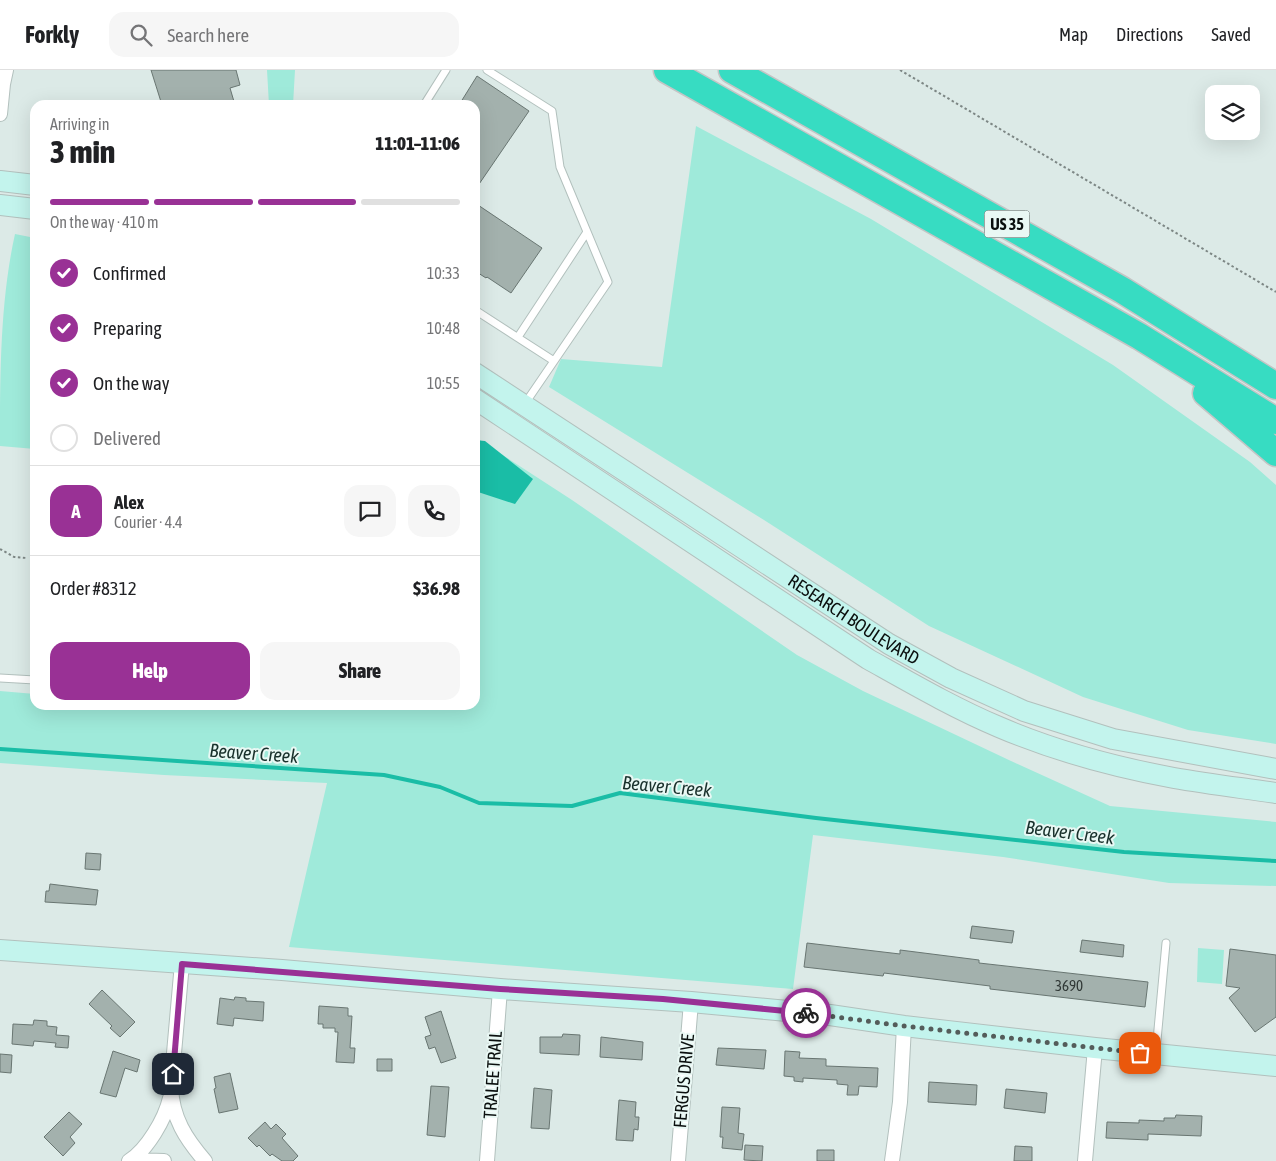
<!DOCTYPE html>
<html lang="en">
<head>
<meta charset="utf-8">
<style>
	:root { --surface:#fff; --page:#f6f6f6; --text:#202124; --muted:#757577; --line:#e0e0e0; --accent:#993195 }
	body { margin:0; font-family:"Asap Condensed",sans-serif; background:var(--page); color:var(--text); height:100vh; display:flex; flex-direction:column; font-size:19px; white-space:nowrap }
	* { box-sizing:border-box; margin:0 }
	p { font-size:16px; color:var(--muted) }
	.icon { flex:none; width:28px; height:28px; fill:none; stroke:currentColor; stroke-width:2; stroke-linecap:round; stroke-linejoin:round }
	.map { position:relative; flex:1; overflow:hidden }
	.drawer { position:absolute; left:30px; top:30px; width:450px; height:610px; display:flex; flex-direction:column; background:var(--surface); border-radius:15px; box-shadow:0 5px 20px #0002 }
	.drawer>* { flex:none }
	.fabs { position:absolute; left:1205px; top:15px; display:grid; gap:10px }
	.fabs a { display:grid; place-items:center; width:55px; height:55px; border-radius:10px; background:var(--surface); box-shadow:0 5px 20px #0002; font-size:25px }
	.pin { position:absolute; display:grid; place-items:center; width:42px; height:42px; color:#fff; margin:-21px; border-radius:10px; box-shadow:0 2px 8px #0006 }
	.courier { position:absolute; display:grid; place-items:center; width:50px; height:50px; margin:-25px; border:4px solid #993195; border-radius:50%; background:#fff; color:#222; box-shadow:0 1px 6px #0007 }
	.head em { font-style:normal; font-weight:800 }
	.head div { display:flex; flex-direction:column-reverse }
	.head { display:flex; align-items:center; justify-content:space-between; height:85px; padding:0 20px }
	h1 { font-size:32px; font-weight:800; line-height:38px }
	.bar { display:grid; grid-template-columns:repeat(4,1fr); gap:8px 5px; align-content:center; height:60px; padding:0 20px }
	.bar i { height:6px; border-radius:4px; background:var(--line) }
	.bar .active { background:var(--accent) }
	.bar p { grid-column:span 4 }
	.line { display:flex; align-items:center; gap:12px; padding:0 20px; border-top:1px solid var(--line) }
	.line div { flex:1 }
	.round { display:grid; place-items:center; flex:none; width:52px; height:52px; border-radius:15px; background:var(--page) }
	ol { padding:0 20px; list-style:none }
	li { display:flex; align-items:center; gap:15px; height:55px }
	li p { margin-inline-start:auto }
	li .icon { padding:5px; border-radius:50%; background:var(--accent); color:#fff; stroke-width:4 }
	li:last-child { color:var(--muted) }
	li i { width:28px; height:28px; border:2px solid var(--line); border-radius:50% }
	.action { display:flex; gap:10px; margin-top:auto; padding:10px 20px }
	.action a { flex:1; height:58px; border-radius:15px; background:var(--accent); color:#fff; font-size:20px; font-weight:800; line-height:58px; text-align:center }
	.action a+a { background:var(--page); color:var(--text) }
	header { display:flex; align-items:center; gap:30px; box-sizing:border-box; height:70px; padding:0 25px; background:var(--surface); border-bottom:1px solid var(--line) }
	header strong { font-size:24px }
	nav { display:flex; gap:28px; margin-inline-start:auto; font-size:18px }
	.search { width:350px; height:45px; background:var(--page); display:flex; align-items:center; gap:12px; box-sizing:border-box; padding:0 18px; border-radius:15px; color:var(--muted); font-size:19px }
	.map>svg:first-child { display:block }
	.green { fill:#9feada }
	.water { fill:#1abda6 }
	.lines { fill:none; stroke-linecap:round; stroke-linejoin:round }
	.stream { stroke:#1abda6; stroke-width:4 }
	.building { fill:#a3b1ad; stroke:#697672 }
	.lane-casing { stroke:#b2c0bd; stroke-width:9 }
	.street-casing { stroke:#b2c0bd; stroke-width:16 }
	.secondary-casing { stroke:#b2c0bd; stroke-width:22 }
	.highway-casing { stroke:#c4c5c5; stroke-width:29 }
	.path { stroke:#7d8785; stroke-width:2; stroke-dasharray:2.5 2.5; stroke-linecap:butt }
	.lane { stroke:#fff; stroke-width:7 }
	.street { stroke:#fff; stroke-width:14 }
	.secondary { stroke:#c3f4ed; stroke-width:20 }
	.highway { stroke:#37dcc2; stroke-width:26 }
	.done { stroke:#545c5a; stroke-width:5; stroke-dasharray:0 9 }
	.route { stroke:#993195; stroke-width:6 }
	.labels { text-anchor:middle; stroke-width:4; stroke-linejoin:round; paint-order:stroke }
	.number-label { font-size:15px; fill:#303836 }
	.shield { fill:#e9f8f4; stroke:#4d5553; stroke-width:1 }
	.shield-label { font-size:16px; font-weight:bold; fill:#0a0f0e }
	.street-label { font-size:18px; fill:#0a0f0e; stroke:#e9f8f4 }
	.water-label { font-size:19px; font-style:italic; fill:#19312c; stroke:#e9f8f4 }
</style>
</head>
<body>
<header>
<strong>Forkly</strong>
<div class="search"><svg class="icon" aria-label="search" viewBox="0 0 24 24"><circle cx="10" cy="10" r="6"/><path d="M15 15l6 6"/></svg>Search here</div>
<nav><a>Map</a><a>Directions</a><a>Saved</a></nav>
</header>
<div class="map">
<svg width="1276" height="1091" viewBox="0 0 1276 1091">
	<rect width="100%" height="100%" fill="#dceae7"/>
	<path class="green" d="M 267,0 L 295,0 L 293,35 L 269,35 Z
		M 696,56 L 871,149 L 1113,295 L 1250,392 L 1276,415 L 1276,674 L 1188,660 L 1083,627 L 929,556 L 764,450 L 549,317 L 561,289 L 662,297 Z
		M 15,164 L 35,168 L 35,379 L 0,376 C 0,306 0,231 15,164 Z
		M 475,367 L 572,430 L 797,585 L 863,621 L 1011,691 L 1110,736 L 1276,752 L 1276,816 L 1169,813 L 1003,787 L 813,765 L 793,919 L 289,877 L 327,713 L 164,705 L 0,693 L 0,621 L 35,624 L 35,635 L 475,635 Z
		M 1198,878 L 1224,880 L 1222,914 L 1197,912 Z"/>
	<path class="water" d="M 475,370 L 485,371 L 533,409 L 515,434 L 475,421 Z"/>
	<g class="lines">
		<path class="stream" d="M 0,679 L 384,705 L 440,717 L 479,733 L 572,736 L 620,723 L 816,748 L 1124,782 L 1276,791"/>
	</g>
	<path class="building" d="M 151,0 L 236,0 L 240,15 L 230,18 L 235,35 L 162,35 Z
		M 477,6 L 529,41 L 475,120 L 475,35 L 459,35 Z
		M 475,133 L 542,178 L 511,223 L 487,207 L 486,208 L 475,201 Z
		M 86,783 L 101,784 L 100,800 L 85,799 Z
		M 50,814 L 98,820 L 96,835 L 45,832 L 46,821 L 49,821 Z
		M 972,856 L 1014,861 L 1012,873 L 970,868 Z
		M 1082,870 L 1124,875 L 1123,887 L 1080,882 Z
		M 807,873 L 900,884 L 900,880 L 979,890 L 979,893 L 1148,912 L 1145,937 L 990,919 L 990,916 L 884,903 L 883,906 L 804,897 Z
		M 1230,879 L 1276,885 L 1276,947 L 1255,962 L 1229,928 L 1240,918 L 1226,916 Z
		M 102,920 L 135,952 L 120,967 L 110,958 L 112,956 L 89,934 Z
		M 235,927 L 246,928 L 246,931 L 264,932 L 263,951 L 234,948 L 233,956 L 217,954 L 220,928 L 234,930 Z
		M 319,936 L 348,938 L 348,946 L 352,946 L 350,978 L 355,978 L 354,993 L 336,992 L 338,962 L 335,962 L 335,958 L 323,958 L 323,954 L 318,954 Z
		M 441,941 L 456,988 L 441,993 L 435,977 L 429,979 L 425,967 L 431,965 L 425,947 Z
		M 34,950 L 47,951 L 47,956 L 57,957 L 56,965 L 69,966 L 68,978 L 55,977 L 56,973 L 34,971 L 33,976 L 12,974 L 13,954 L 33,955 Z
		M 563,964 L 580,965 L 579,985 L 540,983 L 540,967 L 562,967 Z
		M 601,967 L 643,972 L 642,990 L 600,987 Z
		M 718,978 L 766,980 L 764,999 L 716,995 Z
		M 113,981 L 140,990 L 137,1002 L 125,998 L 116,1027 L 100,1023 Z
		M 785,981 L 800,982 L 799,988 L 826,989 L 826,996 L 878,998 L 877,1017 L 859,1016 L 858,1025 L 847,1025 L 848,1015 L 837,1014 L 837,1010 L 803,1008 L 803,1012 L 794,1011 L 794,1007 L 784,1006 Z
		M 0,984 L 12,985 L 11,1003 L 0,1002 Z
		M 377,989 L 392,989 L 392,1001 L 377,1001 Z
		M 230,1003 L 238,1039 L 219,1043 L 214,1019 L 216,1018 L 214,1007 Z
		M 929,1012 L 977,1015 L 976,1035 L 928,1032 Z
		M 431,1016 L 449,1017 L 445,1067 L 427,1065 Z
		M 534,1018 L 552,1020 L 549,1059 L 531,1058 Z
		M 1006,1019 L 1047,1023 L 1045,1043 L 1004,1038 Z
		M 619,1030 L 636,1032 L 635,1047 L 639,1047 L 638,1060 L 634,1059 L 633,1071 L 616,1070 Z
		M 722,1037 L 740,1038 L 738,1063 L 744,1064 L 742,1080 L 722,1078 L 723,1067 L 720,1067 Z
		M 69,1042 L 82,1054 L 70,1067 L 75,1073 L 63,1086 L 44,1067 Z
		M 1176,1045 L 1202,1046 L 1201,1066 L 1148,1064 L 1148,1070 L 1106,1068 L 1107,1052 L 1139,1053 L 1139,1050 L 1164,1051 L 1164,1048 L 1175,1048 Z
		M 265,1052 L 271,1059 L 276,1054 L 286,1064 L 282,1068 L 298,1086 L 293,1091 L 282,1091 L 272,1084 L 270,1086 L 259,1075 L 257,1077 L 248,1068 Z
		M 745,1075 L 763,1076 L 762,1091 L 744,1090 Z
		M 1015,1076 L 1032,1077 L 1032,1091 L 1014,1091 Z
		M 817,1080 L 834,1080 L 834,1091 L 817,1091 Z"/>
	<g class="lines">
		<g class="lane-casing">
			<path id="lane" d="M 487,0 L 552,41 L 560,97 L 608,212 L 524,335
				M 424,35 L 446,0
				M 475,240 L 554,291
				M 518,267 L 587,162
				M 0,608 L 35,610
				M 1156,981 L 1166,873"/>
		</g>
		<g class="street-casing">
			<path id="street" d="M 0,44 L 3,14 L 6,0
				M 182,893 L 171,1017 C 172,1048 186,1069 205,1091
				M 131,1090 L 164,1091
				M 129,1091 C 147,1080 165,1049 170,1028
				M 487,1091 L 500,919
				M 678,1091 L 691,932
				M 892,1091 L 900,1032 L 904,956
				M 1085,1091 L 1095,978"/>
		</g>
		<g class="secondary-casing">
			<g id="secondary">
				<path d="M 0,111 L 35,115"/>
				<path d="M 0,135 L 35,139"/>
				<path id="s1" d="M 475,303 L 889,574 L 951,608 L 1024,641 L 1113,669 L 1276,699"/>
				<path d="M 475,329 L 868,589 C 911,613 954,638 999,657 C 1055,681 1115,697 1174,708 C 1208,714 1242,718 1276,723"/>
				<path d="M 0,880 L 282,900 L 500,919 L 691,932 L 830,945 L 904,956 L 1095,978 L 1276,996"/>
			</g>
		</g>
		<g class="highway-casing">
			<path id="highway" d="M 667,0 L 1139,266 L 1276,351
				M 732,0 L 1122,220 L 1276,316
				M 1206,323 L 1276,383"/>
		</g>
		<path class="path" d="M 900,0 L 1276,222
			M 0,479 L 14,487 L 27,488"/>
		<use href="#lane" class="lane"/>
		<use href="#street" class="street"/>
		<use href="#secondary" class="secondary"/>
		<use href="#highway" class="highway"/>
	</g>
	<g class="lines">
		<path class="done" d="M 806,943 L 904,956 L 1140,983"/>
		<path class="route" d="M 173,1004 L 182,894 L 500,919 L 663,929 L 806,943"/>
	</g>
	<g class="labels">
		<g class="number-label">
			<text x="1069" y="921">3690</text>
		</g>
		<rect class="shield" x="984.5" y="140.5" width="45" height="27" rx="4"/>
		<g class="shield-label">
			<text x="1007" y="160">US 35</text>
		</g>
		<g class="street-label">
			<text dy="6" stroke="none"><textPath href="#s1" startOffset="452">RESEARCH BOULEVARD</textPath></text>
			<text transform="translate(493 1005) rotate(-86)" y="6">TRALEE TRAIL</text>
			<text transform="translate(684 1011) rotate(-85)" y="6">FERGUS DRIVE</text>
		</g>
		<g class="water-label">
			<text transform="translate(254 683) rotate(4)" y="7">Beaver Creek</text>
			<text transform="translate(667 716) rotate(5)" y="7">Beaver Creek</text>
			<text transform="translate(1070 762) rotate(7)" y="7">Beaver Creek</text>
		</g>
	</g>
</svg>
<div class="fabs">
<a><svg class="icon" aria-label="layers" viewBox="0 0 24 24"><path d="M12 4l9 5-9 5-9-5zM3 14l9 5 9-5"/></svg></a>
</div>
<div class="pin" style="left:1140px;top:983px;background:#ea580c"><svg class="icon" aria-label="bag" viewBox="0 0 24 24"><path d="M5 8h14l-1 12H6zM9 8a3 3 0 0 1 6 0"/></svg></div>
<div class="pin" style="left:173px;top:1004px;background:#1f2937"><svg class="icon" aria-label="home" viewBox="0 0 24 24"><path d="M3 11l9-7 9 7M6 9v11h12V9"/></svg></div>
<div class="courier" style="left:806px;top:943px"><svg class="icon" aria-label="bike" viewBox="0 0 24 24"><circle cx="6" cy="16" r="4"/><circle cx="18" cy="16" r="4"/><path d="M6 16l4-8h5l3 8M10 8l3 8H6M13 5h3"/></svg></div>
<section class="drawer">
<div class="head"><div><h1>3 min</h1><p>Arriving in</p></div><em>11:01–11:06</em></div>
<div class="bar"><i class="active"></i><i class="active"></i><i class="active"></i><i></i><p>On the way · 410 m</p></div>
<ol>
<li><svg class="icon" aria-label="check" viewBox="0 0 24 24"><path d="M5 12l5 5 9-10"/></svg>Confirmed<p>10:33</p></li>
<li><svg class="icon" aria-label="check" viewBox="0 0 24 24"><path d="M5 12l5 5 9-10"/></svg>Preparing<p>10:48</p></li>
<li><svg class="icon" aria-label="check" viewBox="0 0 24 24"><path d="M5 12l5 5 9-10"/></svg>On the way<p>10:55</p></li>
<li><i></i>Delivered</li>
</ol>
<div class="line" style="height:90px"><b class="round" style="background:var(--accent);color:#fff">A</b><div><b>Alex</b><p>Courier · 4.4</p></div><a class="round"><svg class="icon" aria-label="chat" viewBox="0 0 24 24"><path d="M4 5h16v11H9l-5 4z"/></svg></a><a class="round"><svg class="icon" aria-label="phone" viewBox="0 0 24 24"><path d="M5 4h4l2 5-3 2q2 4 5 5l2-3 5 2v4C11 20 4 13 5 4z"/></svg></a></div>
<div class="line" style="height:65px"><div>Order #8312</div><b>$36.98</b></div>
<div class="action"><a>Help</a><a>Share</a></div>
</section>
</div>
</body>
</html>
